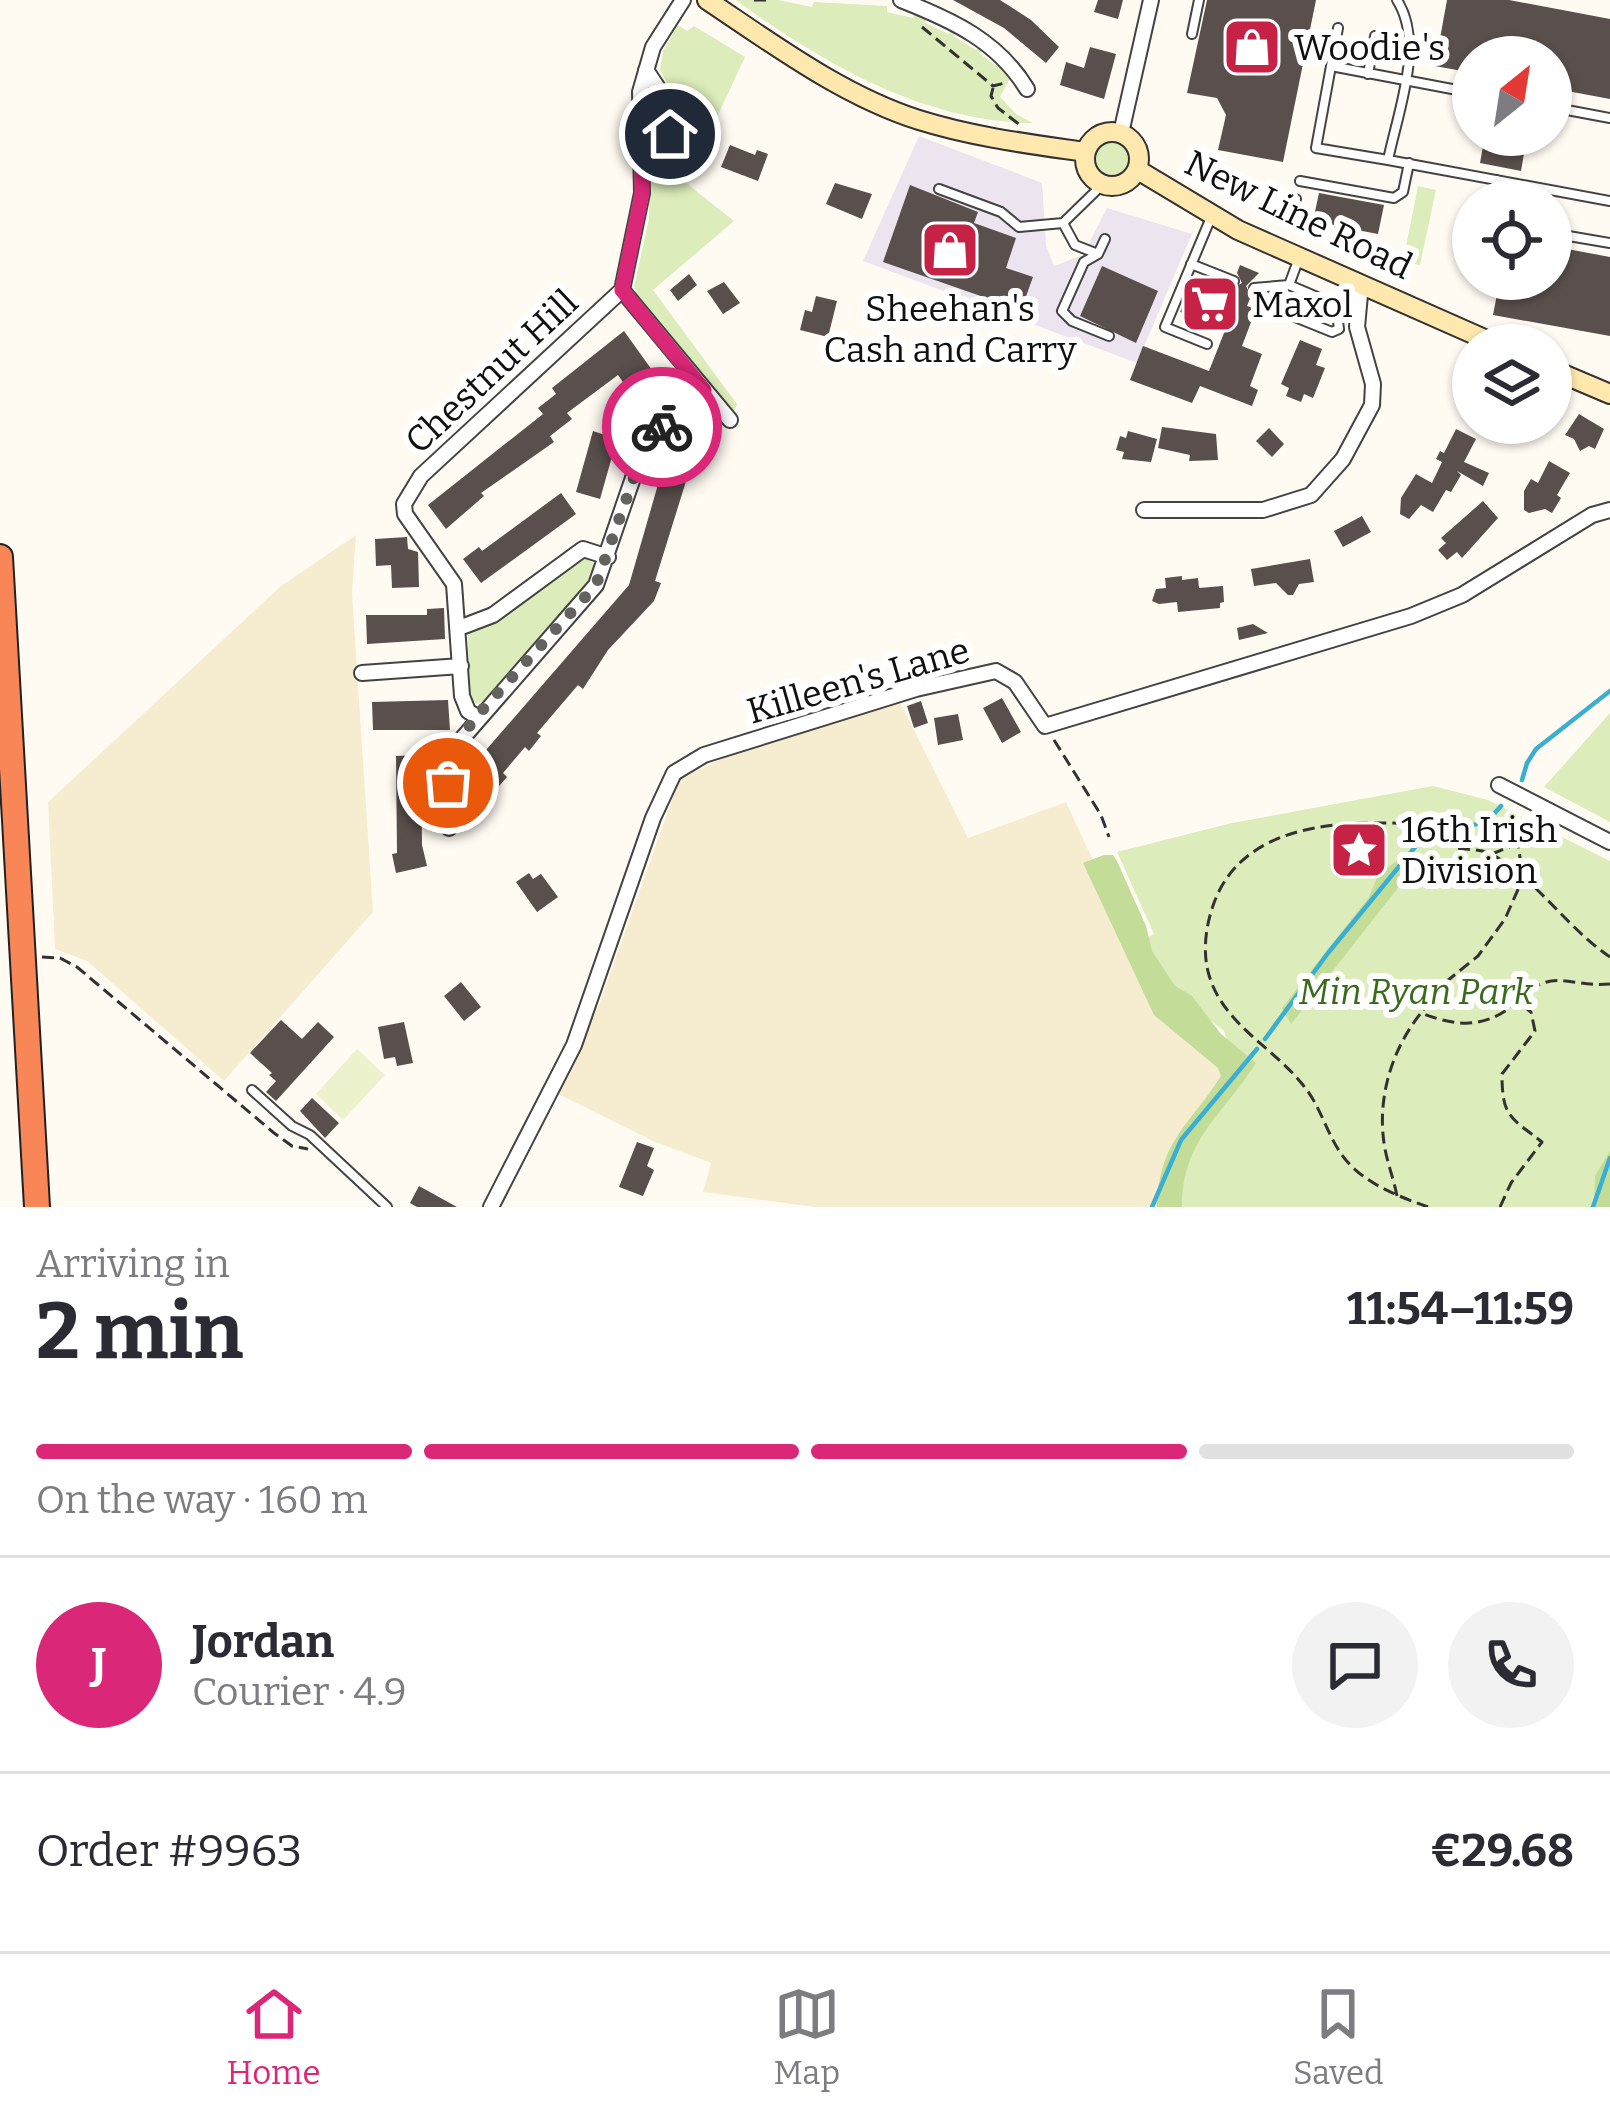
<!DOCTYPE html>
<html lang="en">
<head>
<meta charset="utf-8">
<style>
	:root { --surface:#fff; --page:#f2f2f3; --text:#2b2b33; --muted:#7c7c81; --line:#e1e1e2; --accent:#db2777 }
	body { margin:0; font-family:Bitter,serif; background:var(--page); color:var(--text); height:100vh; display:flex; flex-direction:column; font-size:45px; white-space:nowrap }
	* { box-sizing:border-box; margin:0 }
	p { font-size:39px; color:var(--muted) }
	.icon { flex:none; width:66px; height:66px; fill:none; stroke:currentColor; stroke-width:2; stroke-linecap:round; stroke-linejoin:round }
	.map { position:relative; height:1207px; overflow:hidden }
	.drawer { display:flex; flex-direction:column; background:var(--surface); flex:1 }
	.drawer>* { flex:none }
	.needle { width:78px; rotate:30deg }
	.fabs { position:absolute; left:1452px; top:36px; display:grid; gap:24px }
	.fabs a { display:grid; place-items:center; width:120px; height:120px; border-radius:50%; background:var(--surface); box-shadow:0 3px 9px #0004; font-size:60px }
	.pin { position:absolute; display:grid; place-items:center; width:102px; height:102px; color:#fff; margin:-51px; border:6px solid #fff; border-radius:50%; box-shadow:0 3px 12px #0007 }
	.courier { position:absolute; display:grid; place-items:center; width:120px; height:120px; margin:-60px; border:9px solid #db2777; border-radius:50%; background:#fff; color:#222; box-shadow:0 3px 15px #0007 }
	.headline em { font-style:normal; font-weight:700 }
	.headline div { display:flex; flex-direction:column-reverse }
	.headline { display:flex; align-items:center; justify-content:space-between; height:204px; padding:0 36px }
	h1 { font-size:78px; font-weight:700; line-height:90px }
	.bar { display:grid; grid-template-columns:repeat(4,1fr); gap:18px 12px; align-content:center; height:144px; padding:0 36px }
	.bar i { height:15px; border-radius:9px; background:var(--line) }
	.bar .selected { background:var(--accent) }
	.bar p { grid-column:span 4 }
	.line { display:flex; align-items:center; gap:30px; padding:0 36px; border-top:3px solid var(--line) }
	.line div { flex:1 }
	.round { display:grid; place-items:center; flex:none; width:126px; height:126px; border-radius:63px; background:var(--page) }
	.tab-bar { display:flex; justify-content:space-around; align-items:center; height:168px; border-top:3px solid var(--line); background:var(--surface); font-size:33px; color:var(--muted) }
	.tab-bar a { display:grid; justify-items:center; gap:6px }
	.tab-bar .selected { color:var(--accent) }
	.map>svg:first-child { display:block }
	.industrial { fill:#ece4ee }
	.farmland { fill:#f6edd1 }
	.green { fill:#dcecba }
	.forest { fill:#c3dd99 }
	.pitch { fill:#ecf2cc }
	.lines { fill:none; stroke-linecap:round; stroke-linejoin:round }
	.stream { stroke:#3aafd2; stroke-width:4.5 }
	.building { fill:#594f4c }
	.lane-casing { stroke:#434343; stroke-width:12 }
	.street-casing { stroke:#434343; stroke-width:18 }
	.secondary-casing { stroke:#323232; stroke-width:22 }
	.highway-casing { stroke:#212121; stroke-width:28 }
	.path { stroke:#323232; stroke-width:3; stroke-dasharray:12 6; stroke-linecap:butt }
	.lane { stroke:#fff; stroke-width:8 }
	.street { stroke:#fff; stroke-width:14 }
	.secondary { stroke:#ffe8ae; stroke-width:18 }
	.highway { stroke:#f98657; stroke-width:24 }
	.done { stroke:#64625f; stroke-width:12; stroke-dasharray:0 21.6 }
	.route { stroke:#db2777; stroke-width:15 }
	.labels { text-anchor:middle; stroke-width:12; stroke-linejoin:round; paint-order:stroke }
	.poi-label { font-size:36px; fill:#101010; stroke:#fff; text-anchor:start }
	.street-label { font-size:36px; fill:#101010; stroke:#fff }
	.park-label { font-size:36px; font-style:italic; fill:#3a6b1d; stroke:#fff }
</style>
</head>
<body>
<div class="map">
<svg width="1610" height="1207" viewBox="0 0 1610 1207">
	<rect width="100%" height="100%" fill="#fffbf3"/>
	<path class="industrial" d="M 919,136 L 1042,183 L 1046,245 L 1054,266 L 1083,255 L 1107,208 L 1192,234 L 1137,363 L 863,261 Z"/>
	<path class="farmland" d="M 356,535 L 352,593 L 373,912 L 224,1081 L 87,961 L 55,949 L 48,802 L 281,586 Z
		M 899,700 L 968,838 L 1066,802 L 1139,960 L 1235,1069 L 1169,1207 L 815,1207 L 703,1192 L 711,1163 L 653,1141 L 556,1093 L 599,1005 L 679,780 L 730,755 Z"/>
	<path class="green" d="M 736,0 L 778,0 L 812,7 L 814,2 L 887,6 L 887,12 L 913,18 L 916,13 L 926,18 L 925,23 L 949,34 L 952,29 L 956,31 L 953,36 L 976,50 L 980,46 L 983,48 L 980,54 L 1001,69 L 1005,65 L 1011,76 L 1000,97 L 1016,114 L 1033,123 C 923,122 822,63 736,0 Z
		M 678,25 L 687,31 L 694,26 L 745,57 L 686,183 L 734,221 L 653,290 L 737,404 L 733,414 L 636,294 L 634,286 L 649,219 L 649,163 L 654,153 L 685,137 C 698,109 670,94 660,70 L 663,51 Z
		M 651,89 L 669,114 L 664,128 L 648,127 L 646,103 Z
		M1093 158a18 18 0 1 1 36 0a18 18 0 1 1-36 0Z
		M 1418,186 L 1436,190 L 1420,265 L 1403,262 Z
		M 586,558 L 594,564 L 592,579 L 485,700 L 477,704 L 469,698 L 468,631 Z
		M 1610,713 L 1610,822 L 1544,787 Z
		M 1433,786 L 1488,800 L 1610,861 L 1610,1207 L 1169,1207 L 1178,1158 L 1235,1069 L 1224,1031 L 1178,994 L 1142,940 L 1154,934 L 1117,852 L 1232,823 Z"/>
	<path class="forest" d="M 1409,853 L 1419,861 L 1291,1024 L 1282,1008 L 1369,897 L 1379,873 Z
		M 1104,855 L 1113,855 L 1117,861 L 1146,926 L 1152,951 L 1175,986 L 1192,996 L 1221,1034 L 1256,1063 C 1222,1116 1182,1140 1182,1207 L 1157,1207 C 1159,1141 1189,1126 1221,1076 L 1218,1068 L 1154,1015 L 1083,863 Z
		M 1610,1151 L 1610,1207 L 1594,1207 L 1595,1176 Z"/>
	<path class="pitch" d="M 357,1049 L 385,1075 L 343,1120 L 316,1094 Z"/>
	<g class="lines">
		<path class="stream" d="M 1522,780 L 1527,763 L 1536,749 L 1610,691
			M 1434,825 L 1443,820 C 1470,827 1482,830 1501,806
			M 1265,1039 L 1328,953 L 1425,835
			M 1152,1207 L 1181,1140 L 1257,1049
			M 1593,1207 L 1610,1158"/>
	</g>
	<path class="building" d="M 953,0 L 1000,0 L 1031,20 L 1059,47 L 1046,63 L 1004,28 Z
		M 1098,0 L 1123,0 L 1118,19 L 1094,12 Z
		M 1207,0 L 1316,0 L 1283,162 L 1218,150 L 1226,115 L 1217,98 L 1187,93 Z
		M 1447,0 L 1509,0 L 1610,19 L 1610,99 L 1551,88 L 1551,57 L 1473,57 L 1473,73 L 1435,66 Z
		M 1090,47 L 1116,54 L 1104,99 L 1060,85 L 1066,62 L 1084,68 Z
		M 1485,135 L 1526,142 L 1521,171 L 1480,163 Z
		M 730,145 L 755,155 L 757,150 L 768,154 L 758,181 L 721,167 Z
		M 835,183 L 872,194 L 862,219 L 826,204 Z
		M 910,185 L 978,212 L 974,223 L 1016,238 L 1006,268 L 1033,277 L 1021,310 L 883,262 Z
		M 1319,193 L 1384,205 L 1378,234 L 1352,229 L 1350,241 L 1333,238 L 1335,225 L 1313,221 Z
		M 1551,246 L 1610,257 L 1610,336 L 1493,315 L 1500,279 L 1551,279 Z
		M 1240,265 L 1259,273 L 1246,286 L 1251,296 L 1247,306 L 1256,309 L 1242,346 L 1262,354 L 1250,386 L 1258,390 L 1252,406 L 1200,386 L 1192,403 L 1130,380 L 1143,346 L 1209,371 L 1226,328 L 1180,312 L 1192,283 L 1228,296 L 1231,289 L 1242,283 L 1237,273 Z
		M 1102,266 L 1158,291 L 1136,343 L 1080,316 Z
		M 689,274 L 697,285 L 678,301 L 670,290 Z
		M 724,282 L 740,303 L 723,314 L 707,291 Z
		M 816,296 L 837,301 L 828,337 L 800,330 L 805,310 L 812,312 Z
		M 624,331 L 662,384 L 637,402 L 618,375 L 567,413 L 572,419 L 550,436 L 554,442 L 481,493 L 484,496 L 446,529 L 428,505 L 543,414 L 538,408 L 556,394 L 552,388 Z
		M 1300,340 L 1322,349 L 1316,365 L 1325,368 L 1313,398 L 1304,394 L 1301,402 L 1286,396 L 1289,388 L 1281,384 Z
		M 1579,414 L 1604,429 L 1595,449 L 1589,446 L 1580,451 L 1574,439 L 1565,435 Z
		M 700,418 L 714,434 L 691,453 L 678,437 Z
		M 1162,427 L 1216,434 L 1218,460 L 1189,461 L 1190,455 L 1158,448 Z
		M 1269,428 L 1284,444 L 1272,457 L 1256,441 Z
		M 1456,429 L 1476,439 L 1464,462 L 1489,473 L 1483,486 L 1457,471 L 1461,475 L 1451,492 L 1446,490 L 1433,512 L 1421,505 L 1409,519 L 1400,514 L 1401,498 L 1416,474 L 1432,483 L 1442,462 L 1436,459 L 1440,451 L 1444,453 Z
		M 593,431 L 617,439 L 600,499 L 576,492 Z
		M 1128,431 L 1157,439 L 1151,462 L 1122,459 L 1124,452 L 1116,450 L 1120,436 L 1126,438 Z
		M 673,456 L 692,462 L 655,581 L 661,583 L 654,601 L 608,650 L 583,689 L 578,685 L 537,733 L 541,736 L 529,751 L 525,747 L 503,773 L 507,777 L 492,794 L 467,772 L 629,585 L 659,481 L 664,483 Z
		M 1549,461 L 1570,473 L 1557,495 L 1561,498 L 1552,513 L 1545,509 L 1529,513 L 1524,510 L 1524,491 L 1531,479 L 1538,483 Z
		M 561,493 L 576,514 L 481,583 L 463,559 L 479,547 L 482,551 Z
		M 1483,501 L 1498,518 L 1462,558 L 1457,552 L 1447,560 L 1438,550 L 1446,543 L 1441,538 Z
		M 1362,516 L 1371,532 L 1343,547 L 1334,531 Z
		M 407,537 L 408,549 L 418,552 L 419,587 L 392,588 L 391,565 L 376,566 L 375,539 Z
		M 1310,559 L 1314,582 L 1299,584 L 1293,595 L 1288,595 L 1276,583 L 1254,586 L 1251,569 Z
		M 1182,576 L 1182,580 L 1198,578 L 1199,588 L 1223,586 L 1224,602 L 1220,603 L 1220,608 L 1178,612 L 1177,602 L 1159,604 L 1152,601 L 1156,589 L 1166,588 L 1165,578 Z
		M 444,608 L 445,639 L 367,644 L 366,615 L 427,615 L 427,609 Z
		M 1253,624 L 1268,633 L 1239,640 L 1237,628 Z
		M 1002,698 L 1021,732 L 1002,743 L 983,708 Z
		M 448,700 L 450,730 L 373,730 L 372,702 Z
		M 921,701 L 928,723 L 914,728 L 907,706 Z
		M 958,714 L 963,740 L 938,745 L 934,718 Z
		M 421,755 L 422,845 L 427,866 L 396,873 L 392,854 L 397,853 L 396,756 Z
		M 529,873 L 533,879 L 541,874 L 558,897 L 537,912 L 516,882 Z
		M 461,982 L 481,1007 L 464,1021 L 444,996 Z
		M 281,1020 L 302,1039 L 318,1022 L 334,1037 L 276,1101 L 266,1092 L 276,1081 L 269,1075 L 272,1073 L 250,1053 Z
		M 404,1022 L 413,1063 L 397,1066 L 395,1057 L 384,1059 L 378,1027 Z
		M 312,1098 L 339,1123 L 325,1138 L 300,1111 Z
		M 637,1142 L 654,1148 L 647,1166 L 654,1170 L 643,1196 L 619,1187 Z
		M 419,1186 L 457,1207 L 417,1207 L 410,1203 Z"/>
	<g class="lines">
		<g class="lane-casing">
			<path id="lane" d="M 1397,0 C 1425,44 1398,111 1388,160 L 1610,201
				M 1192,34 L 1199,0
				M 1331,66 L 1338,28
				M 1368,74 L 1375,36
				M 1551,107 L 1610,118
				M 1388,160 L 1316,148 L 1331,66 L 1473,93
				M 1300,181 L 1394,198 L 1403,192 L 1409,163
				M 939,189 L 1001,212 L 1019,227 L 1063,223 L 1102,185
				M 1494,201 L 1497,180
				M 1293,212 L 1296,199
				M 1063,223 L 1075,245 L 1098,254 L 1105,239
				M 1551,233 L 1610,243
				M 1098,254 L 1084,262 L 1062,311 L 1072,321 L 1109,336
				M 1191,264 L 1234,281
				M 1289,285 L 1336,305 L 1339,329 L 1332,332 L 1275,309 L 1254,288 Z
				M 1289,285 L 1299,258
				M 1207,344 L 1165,327 L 1212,215
				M 252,1090 L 292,1126 L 310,1135 L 387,1207"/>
		</g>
		<g class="street-casing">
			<path id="street" d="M 901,0 C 952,20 998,41 1027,89
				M 1121,133 L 1151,0
				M 642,144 L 677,130 L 680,121 L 646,70
				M 622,290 L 730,420
				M 1144,510 L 1263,510 L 1311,495 L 1343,459 L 1372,405 L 1373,384 L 1357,327 L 1361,284
				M 459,628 L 493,615 L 583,549 L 608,557
				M 362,673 L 461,666
				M 477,717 L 468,711 L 462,696 L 454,584 L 405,514 L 404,504 L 421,476 L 622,290 L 642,193 L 640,92 L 653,47 L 683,0
				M 1499,785 L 1610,842
				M 449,828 L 447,756 L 596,585 L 643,449 L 663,426 L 703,390
				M 491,1207 L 574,1045 L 653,818 L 674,773 L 704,755 L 916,689 L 996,671 L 1015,682 L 1045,726 L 1411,616 L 1462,595 L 1592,515 L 1610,510"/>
		</g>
		<g class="secondary-casing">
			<path id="secondary" d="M 707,0 C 773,44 843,96 919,120 C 973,137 1030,144 1085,152
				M1085 159a27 27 0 1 1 54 0a27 27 0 1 1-54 0Z
				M 1138,170 L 1238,230 L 1498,345
				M 1551,369 L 1610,394"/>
		</g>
		<g class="highway-casing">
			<path id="highway" d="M 0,557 L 37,1207"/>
		</g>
		<path class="path" d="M 754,0 L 770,0
			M 922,27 L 993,86 L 1005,83
			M 993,88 L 991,96 L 998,108 L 1020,125
			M 1054,740 L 1101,815 L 1109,837
			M 1492,854 L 1516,844
			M 42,957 L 60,958 L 77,967 L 274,1133 L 292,1146 L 308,1149
			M 1423,1010 L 1447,981 L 1478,956 L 1505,919 L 1523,878 L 1518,844 L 1532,821
			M 1397,1196 C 1394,1180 1388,1165 1385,1149 C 1376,1101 1391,1050 1421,1013 C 1457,1027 1485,1029 1516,1003
			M 1428,1207 C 1395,1195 1357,1181 1338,1149 C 1325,1128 1319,1104 1303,1085 C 1273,1047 1223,1024 1209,975 C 1203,955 1205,932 1211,912 C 1231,842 1298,825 1364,823 C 1381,823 1401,822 1418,826 C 1433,829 1442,844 1457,848 C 1469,850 1482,849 1493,855 C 1536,879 1567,928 1610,957
			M 1500,1207 L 1511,1183 L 1542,1142 C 1510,1117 1502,1117 1502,1074 L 1535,1031 L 1531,1012 L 1517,1002 C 1552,965 1568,988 1610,984"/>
		<use href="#lane" class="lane"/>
		<use href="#street" class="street"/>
		<use href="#secondary" class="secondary"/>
		<use href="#highway" class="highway"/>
	</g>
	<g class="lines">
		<path class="done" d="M 448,783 L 447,756 L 476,717 L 596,585 L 644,449 L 662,427"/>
		<path class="route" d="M 662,427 L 704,390 L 622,290 L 642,193 L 642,144 L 670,134"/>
	</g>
	<defs>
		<g id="shop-square" transform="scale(3)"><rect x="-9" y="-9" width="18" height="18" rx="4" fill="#c62245" stroke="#fff"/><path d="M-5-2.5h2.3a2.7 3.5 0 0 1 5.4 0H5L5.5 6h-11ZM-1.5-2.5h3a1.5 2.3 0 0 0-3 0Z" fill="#fff"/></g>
		<g id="supermarket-square" transform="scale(3)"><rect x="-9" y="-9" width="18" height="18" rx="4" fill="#c62245" stroke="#fff"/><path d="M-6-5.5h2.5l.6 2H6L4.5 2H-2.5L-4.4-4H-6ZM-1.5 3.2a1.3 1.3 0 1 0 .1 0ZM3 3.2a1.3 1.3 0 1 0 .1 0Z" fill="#fff"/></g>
		<g id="sight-square" transform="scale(3)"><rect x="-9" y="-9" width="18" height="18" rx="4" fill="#c62245" stroke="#fff"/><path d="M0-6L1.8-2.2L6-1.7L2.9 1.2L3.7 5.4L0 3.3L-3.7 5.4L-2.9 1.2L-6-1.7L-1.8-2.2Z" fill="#fff"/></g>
	</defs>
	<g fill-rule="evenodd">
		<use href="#shop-square" x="1252" y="47"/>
		<use href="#shop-square" x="950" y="250"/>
		<use href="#supermarket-square" x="1210" y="304"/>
		<use href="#sight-square" x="1359" y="850"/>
	</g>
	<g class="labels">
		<g class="poi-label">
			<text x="1294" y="60">Woodie's</text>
			<text x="1252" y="317">Maxol</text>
			<text x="950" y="321" text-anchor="middle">Sheehan's<tspan x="950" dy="41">Cash and Carry</tspan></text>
			<text x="1401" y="842">16th Irish<tspan x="1401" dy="41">Division</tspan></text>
		</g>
		<g class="street-label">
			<text transform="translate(1299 214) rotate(26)" y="13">New Line Road</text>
			<text transform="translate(491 371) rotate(-43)" y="13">Chestnut Hill</text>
			<text transform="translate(858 680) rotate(-16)" y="13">Killeen's Lane</text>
		</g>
		<g class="park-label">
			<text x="1416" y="1004">Min Ryan Park</text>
		</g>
	</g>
</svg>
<div class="fabs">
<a><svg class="needle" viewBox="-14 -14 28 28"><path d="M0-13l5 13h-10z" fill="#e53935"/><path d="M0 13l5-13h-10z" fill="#7c7c81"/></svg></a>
<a><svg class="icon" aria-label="locate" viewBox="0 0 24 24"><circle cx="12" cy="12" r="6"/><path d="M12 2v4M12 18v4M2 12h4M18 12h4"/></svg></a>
<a><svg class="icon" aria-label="layers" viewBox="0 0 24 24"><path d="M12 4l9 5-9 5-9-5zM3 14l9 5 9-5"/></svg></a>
</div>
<div class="pin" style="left:448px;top:783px;background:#ea580c"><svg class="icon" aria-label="bag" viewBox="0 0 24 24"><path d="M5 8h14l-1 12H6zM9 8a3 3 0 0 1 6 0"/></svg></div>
<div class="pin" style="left:670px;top:134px;background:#1f2937"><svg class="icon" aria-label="home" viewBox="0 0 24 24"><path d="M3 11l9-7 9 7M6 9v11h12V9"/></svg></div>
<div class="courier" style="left:662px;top:427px"><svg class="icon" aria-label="bike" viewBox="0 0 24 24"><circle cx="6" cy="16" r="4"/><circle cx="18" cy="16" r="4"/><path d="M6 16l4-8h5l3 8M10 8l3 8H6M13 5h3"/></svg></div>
</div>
<section class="drawer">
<div class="headline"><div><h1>2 min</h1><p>Arriving in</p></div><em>11:54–11:59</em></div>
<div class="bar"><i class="selected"></i><i class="selected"></i><i class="selected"></i><i></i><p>On the way · 160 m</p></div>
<div class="line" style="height:216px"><b class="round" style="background:var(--accent);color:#fff">J</b><div><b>Jordan</b><p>Courier · 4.9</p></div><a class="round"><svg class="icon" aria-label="chat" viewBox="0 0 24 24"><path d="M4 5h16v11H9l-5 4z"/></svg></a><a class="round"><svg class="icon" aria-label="phone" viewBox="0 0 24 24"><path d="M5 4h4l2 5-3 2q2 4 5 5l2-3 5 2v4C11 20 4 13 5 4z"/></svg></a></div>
<div class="line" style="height:156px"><div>Order #9963</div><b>€29.68</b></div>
</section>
<nav class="tab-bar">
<a class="selected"><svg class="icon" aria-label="home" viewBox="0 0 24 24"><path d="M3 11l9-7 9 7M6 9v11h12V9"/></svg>Home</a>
<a><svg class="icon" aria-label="map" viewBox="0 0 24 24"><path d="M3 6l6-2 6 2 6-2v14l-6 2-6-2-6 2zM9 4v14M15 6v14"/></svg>Map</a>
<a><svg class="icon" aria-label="saved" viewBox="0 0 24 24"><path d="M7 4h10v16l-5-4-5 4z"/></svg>Saved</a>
</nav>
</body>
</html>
